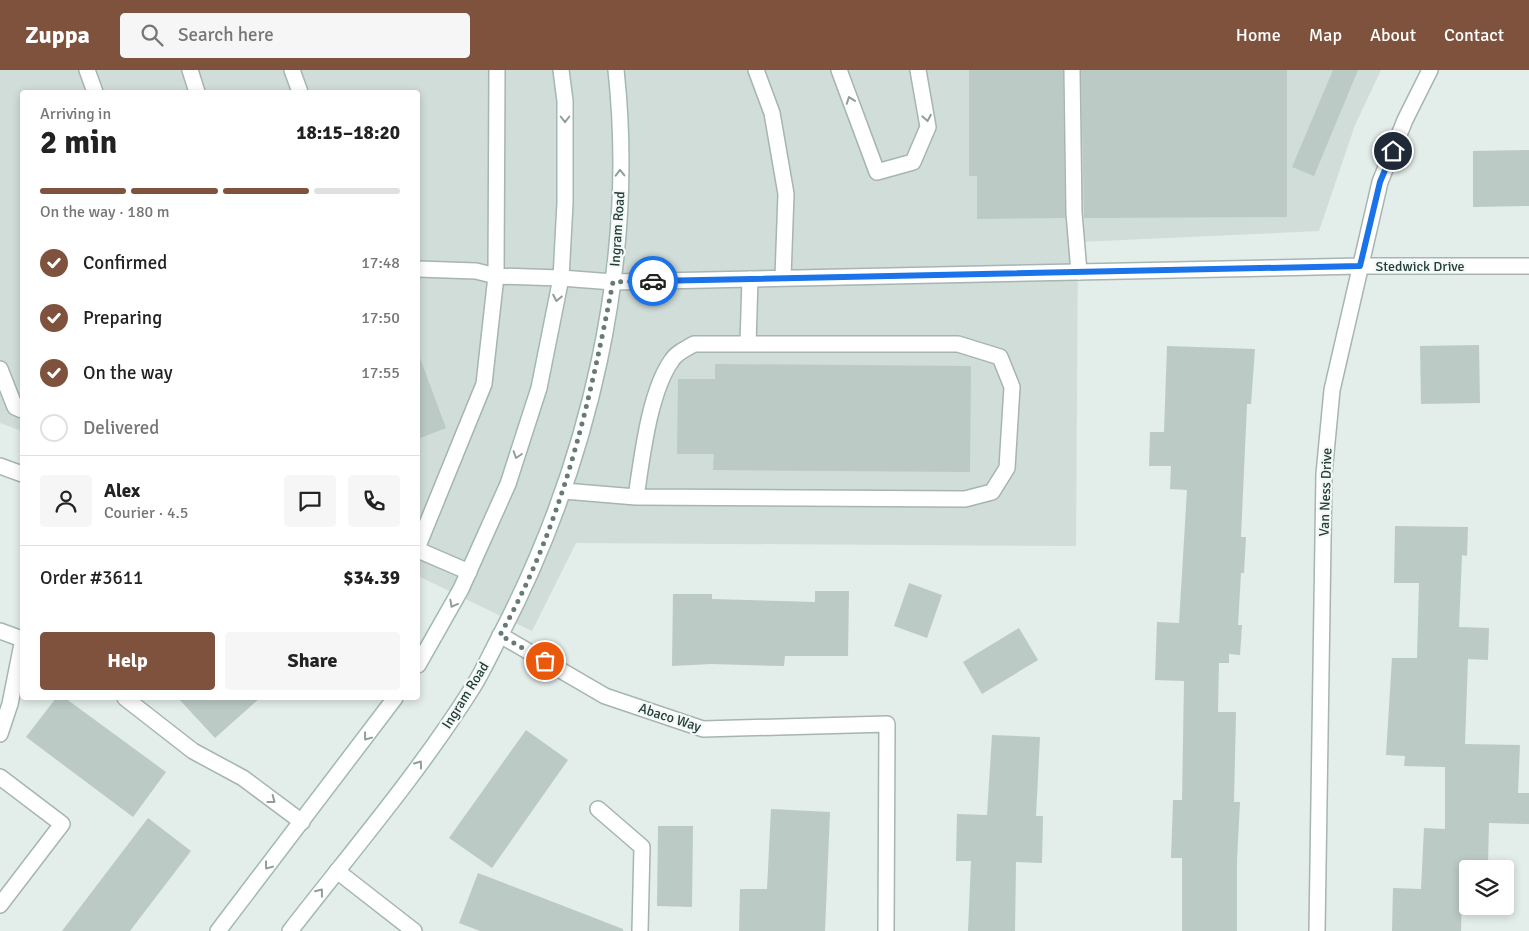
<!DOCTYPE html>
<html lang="en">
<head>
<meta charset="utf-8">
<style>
	:root { --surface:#fff; --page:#f6f6f6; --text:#222; --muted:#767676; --line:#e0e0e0; --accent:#7e523d }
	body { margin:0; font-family:Signika,sans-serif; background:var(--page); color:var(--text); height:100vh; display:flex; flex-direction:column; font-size:19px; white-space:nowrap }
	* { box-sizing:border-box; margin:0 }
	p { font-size:16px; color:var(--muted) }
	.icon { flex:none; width:28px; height:28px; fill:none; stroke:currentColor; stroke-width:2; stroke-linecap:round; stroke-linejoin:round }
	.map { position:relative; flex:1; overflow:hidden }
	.panel { position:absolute; left:20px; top:20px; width:400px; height:610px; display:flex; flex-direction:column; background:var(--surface); border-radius:5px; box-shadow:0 2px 8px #0003 }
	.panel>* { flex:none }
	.buttons { position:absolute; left:1459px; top:790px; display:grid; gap:10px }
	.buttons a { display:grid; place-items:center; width:55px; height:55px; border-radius:5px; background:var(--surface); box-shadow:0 2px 8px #0003; font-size:25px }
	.pin { position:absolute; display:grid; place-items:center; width:42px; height:42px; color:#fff; margin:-21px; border:2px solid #fff; border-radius:50%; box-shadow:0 1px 5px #0007 }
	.courier { position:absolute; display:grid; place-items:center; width:50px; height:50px; margin:-25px; border:4px solid #1a73e8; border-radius:50%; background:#fff; color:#222; box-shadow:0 1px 6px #0007 }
	.head em { font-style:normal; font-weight:800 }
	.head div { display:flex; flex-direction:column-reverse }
	.head { display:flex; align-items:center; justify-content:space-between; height:85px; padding:0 20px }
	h1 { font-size:32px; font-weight:800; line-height:38px }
	.bar { display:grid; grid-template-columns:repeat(4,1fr); gap:8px 5px; align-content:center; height:60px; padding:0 20px }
	.bar i { height:6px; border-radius:4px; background:var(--line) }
	.bar .selected { background:var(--accent) }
	.bar p { grid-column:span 4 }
	.line { display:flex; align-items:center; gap:12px; padding:0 20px; border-top:1px solid var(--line) }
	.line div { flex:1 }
	.round { display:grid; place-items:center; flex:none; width:52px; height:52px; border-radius:5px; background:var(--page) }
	ol { padding:0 20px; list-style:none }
	li { display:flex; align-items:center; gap:15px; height:55px }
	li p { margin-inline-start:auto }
	li .icon { padding:5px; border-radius:50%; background:var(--accent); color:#fff; stroke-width:4 }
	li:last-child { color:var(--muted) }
	li i { width:28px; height:28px; border:2px solid var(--line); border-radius:50% }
	.button { display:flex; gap:10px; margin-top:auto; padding:10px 20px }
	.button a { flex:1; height:58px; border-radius:5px; background:var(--accent); color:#fff; font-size:20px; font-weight:800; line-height:58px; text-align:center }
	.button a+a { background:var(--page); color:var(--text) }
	header { display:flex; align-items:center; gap:30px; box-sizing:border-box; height:70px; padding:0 25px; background:var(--accent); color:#fff }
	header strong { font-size:24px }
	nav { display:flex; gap:28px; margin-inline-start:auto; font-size:18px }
	.search { width:350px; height:45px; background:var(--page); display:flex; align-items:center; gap:12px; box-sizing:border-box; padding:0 18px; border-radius:5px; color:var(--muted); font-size:19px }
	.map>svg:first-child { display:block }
	.built { fill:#d1ddd8 }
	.building { fill:#bbcac5 }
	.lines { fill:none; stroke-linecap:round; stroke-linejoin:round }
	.lane-casing { stroke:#a6b5b1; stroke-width:18 }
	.street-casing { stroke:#a6b5b1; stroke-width:18 }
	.secondary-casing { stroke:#a2b8b2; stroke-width:18 }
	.lane { stroke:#fff; stroke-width:15 }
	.street { stroke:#fff; stroke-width:15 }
	.secondary { stroke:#fff; stroke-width:15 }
	.oneway { stroke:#919e9c }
	.done { stroke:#667b77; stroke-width:5; stroke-dasharray:0 9 }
	.route { stroke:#1a73e8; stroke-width:6 }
	.labels { text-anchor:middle; stroke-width:4.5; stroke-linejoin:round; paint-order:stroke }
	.street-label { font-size:14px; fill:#233e39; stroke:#f4f9f7 }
</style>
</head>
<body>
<header>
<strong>Zuppa</strong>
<div class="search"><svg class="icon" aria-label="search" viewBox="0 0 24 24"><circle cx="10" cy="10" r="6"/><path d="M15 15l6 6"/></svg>Search here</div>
<nav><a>Home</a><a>Map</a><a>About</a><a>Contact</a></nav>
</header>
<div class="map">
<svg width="1529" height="861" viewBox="0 0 1529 861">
	<rect width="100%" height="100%" fill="#e3ede9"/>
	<path class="built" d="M 0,0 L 1381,0 L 1355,55 L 1319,161 L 1078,172 L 1076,476 L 576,473 L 532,561 L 418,506 L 418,22 L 22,22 L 22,361 L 0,353 Z"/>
	<path class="building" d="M 969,0 L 1063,0 L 1065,148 L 977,149 L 977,106 L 969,106 Z
		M 1081,0 L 1287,0 L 1287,147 L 1084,148 Z
		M 1333,0 L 1358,0 L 1314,106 L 1292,97 Z
		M 1529,80 L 1529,136 L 1473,137 L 1473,81 Z
		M 1479,275 L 1480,333 L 1421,334 L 1420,276 Z
		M 1167,276 L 1255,279 L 1251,334 L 1247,334 L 1241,467 L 1246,467 L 1244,503 L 1241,503 L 1238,555 L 1242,555 L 1240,585 L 1229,584 L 1229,593 L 1219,593 L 1218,642 L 1236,642 L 1234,732 L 1240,732 L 1237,790 L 1237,861 L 1182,861 L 1182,788 L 1171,788 L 1173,730 L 1182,730 L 1184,611 L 1155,610 L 1157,552 L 1179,553 L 1187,420 L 1170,419 L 1171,396 L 1149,396 L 1150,362 L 1164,362 Z
		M 418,288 L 420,288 L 446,358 L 418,369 Z
		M 715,294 L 971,296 L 970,402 L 713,400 L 714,384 L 677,384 L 678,309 L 715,309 Z
		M 1395,456 L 1468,457 L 1467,486 L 1462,485 L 1459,557 L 1489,558 L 1488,590 L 1468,589 L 1465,674 L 1520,675 L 1518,723 L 1529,723 L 1529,754 L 1489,753 L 1488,794 L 1463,794 L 1461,861 L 1392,861 L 1393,818 L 1421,819 L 1424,758 L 1445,759 L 1445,697 L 1404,696 L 1405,686 L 1386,685 L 1392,588 L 1417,588 L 1419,513 L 1394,513 Z
		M 909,513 L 942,525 L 927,568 L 894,556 Z
		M 815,521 L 849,521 L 848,586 L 785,586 L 784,596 L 711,594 L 672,596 L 673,524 L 712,524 L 712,529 L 815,532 Z
		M 1019,558 L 1038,590 L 982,624 L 963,592 Z
		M 56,628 L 65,628 L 166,702 L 133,747 L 26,667 Z
		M 178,628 L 260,628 L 215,668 Z
		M 526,660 L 568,690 L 492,798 L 449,768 Z
		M 992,665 L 1040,667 L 1036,746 L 1043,746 L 1042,793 L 1016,792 L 1015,861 L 968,861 L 971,791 L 956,791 L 957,744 L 987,745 Z
		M 771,739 L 830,742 L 825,861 L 739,861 L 740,819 L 767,819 Z
		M 148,748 L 191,781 L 130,861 L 62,861 Z
		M 658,756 L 693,756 L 692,837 L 657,836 Z
		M 478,803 L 623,859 L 623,861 L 480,861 L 459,853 Z"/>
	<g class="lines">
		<g class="lane-casing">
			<path id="lane" d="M 87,0 L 95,22
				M 190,0 L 197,22
				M 292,0 L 300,22
				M 756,0 L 772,43 L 786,124 L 783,207
				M 839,0 L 877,102 L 913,92 L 928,57 L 918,0
				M 1072,0 L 1074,143 L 1079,202
				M 418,199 L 476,201 L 496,206 L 497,0
				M 748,274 L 750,209
				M 0,299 L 15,337 L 22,340
				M 0,396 L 22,404
				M 564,421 L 636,427 L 965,429 L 992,422 L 1007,398 L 1012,317 L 1000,287 L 958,274 L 694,274 C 687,278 676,283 672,290 C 649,322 642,388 636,427
				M 418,476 L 484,314 L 496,206 L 561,208
				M 418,480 L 469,502
				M 0,561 L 22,569
				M 125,628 L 193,681 L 243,708 L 302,752
				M 0,664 L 10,634 L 22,574
				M 0,707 L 62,754 L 0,835
				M 598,739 L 642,777 L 640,861
				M 337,801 L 414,861"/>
		</g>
		<g class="street-casing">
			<path id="street" d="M 561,208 L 613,212 L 1360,196 L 1529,196
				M 500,565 L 605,626 L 703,659 L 887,654 L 886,861
				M 1317,861 L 1324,404 L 1332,320 L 1380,112 L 1405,50 L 1430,0"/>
		</g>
		<g class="secondary-casing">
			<path id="secondary" d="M 418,595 L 461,519 L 508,414 L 539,318 L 561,208 L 565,133 L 565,31 L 561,0
				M 218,861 L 395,628
				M 290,861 C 352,781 419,703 473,617 C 483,601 491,583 500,566 C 589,395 637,193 616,0"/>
		</g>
		<use href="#lane" class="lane"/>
		<use href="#street" class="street"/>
		<use href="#secondary" class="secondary"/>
	</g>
	<defs><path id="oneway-chevron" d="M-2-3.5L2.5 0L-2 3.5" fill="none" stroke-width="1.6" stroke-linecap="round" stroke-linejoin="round" transform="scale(1.25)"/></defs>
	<g class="oneway">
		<use href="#oneway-chevron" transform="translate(850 30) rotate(-110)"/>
		<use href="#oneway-chevron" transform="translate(927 48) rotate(80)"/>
		<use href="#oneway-chevron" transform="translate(565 49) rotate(90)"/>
		<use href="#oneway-chevron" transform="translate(620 103) rotate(-91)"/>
		<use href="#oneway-chevron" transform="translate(557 228) rotate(101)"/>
		<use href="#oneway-chevron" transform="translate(517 385) rotate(108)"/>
		<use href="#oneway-chevron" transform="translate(453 534) rotate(119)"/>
		<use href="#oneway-chevron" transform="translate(367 667) rotate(127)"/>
		<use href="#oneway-chevron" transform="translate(419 694) rotate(-54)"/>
		<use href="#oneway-chevron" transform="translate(272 730) rotate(37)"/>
		<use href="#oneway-chevron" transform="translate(268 796) rotate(127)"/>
		<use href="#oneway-chevron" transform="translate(320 822) rotate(-52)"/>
	</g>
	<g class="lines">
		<path class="done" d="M 545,591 L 500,565 C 563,454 589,335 613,212 L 653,211"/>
		<path class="route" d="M 653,211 L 1360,196 L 1380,112 L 1393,81"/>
	</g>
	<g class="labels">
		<g class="street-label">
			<text transform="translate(617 159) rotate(-86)" y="5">Ingram Road</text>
			<text x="1420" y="201">Stedwick Drive</text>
			<text transform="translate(1325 422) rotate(-88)" y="5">Van Ness Drive</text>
			<text transform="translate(465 625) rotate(-58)" y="5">Ingram Road</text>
			<text transform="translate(670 647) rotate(18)" y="5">Abaco Way</text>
		</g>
	</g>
</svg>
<div class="buttons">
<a><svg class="icon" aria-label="layers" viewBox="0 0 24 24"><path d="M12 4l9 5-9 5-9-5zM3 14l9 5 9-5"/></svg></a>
</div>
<div class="pin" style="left:545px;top:591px;background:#ea580c"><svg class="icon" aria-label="bag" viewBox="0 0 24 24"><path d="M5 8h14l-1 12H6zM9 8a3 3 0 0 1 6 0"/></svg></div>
<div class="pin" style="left:1393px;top:81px;background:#1f2937"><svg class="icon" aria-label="home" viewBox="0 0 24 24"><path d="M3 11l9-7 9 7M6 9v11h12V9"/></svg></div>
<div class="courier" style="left:653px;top:211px"><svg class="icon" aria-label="car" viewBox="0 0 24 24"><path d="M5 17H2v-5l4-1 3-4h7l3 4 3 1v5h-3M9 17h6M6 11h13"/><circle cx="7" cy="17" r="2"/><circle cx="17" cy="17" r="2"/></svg></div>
<section class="panel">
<div class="head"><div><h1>2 min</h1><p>Arriving in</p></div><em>18:15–18:20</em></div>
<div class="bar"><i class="selected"></i><i class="selected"></i><i class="selected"></i><i></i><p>On the way · 180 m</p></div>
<ol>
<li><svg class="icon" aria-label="check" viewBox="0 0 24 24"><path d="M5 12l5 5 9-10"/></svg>Confirmed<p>17:48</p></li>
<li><svg class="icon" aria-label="check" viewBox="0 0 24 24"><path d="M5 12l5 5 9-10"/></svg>Preparing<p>17:50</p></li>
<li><svg class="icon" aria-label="check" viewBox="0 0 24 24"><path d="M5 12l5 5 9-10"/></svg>On the way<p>17:55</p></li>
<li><i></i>Delivered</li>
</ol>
<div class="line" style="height:90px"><a class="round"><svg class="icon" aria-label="person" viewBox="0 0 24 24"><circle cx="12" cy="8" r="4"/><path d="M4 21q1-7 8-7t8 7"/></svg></a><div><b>Alex</b><p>Courier · 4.5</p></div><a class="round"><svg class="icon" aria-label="chat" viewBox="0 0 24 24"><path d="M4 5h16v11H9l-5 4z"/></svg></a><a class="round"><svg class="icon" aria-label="phone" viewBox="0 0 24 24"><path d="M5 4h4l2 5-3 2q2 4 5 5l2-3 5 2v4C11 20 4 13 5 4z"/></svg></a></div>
<div class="line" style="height:65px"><div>Order #3611</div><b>$34.39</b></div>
<div class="button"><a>Help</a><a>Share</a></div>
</section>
</div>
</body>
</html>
